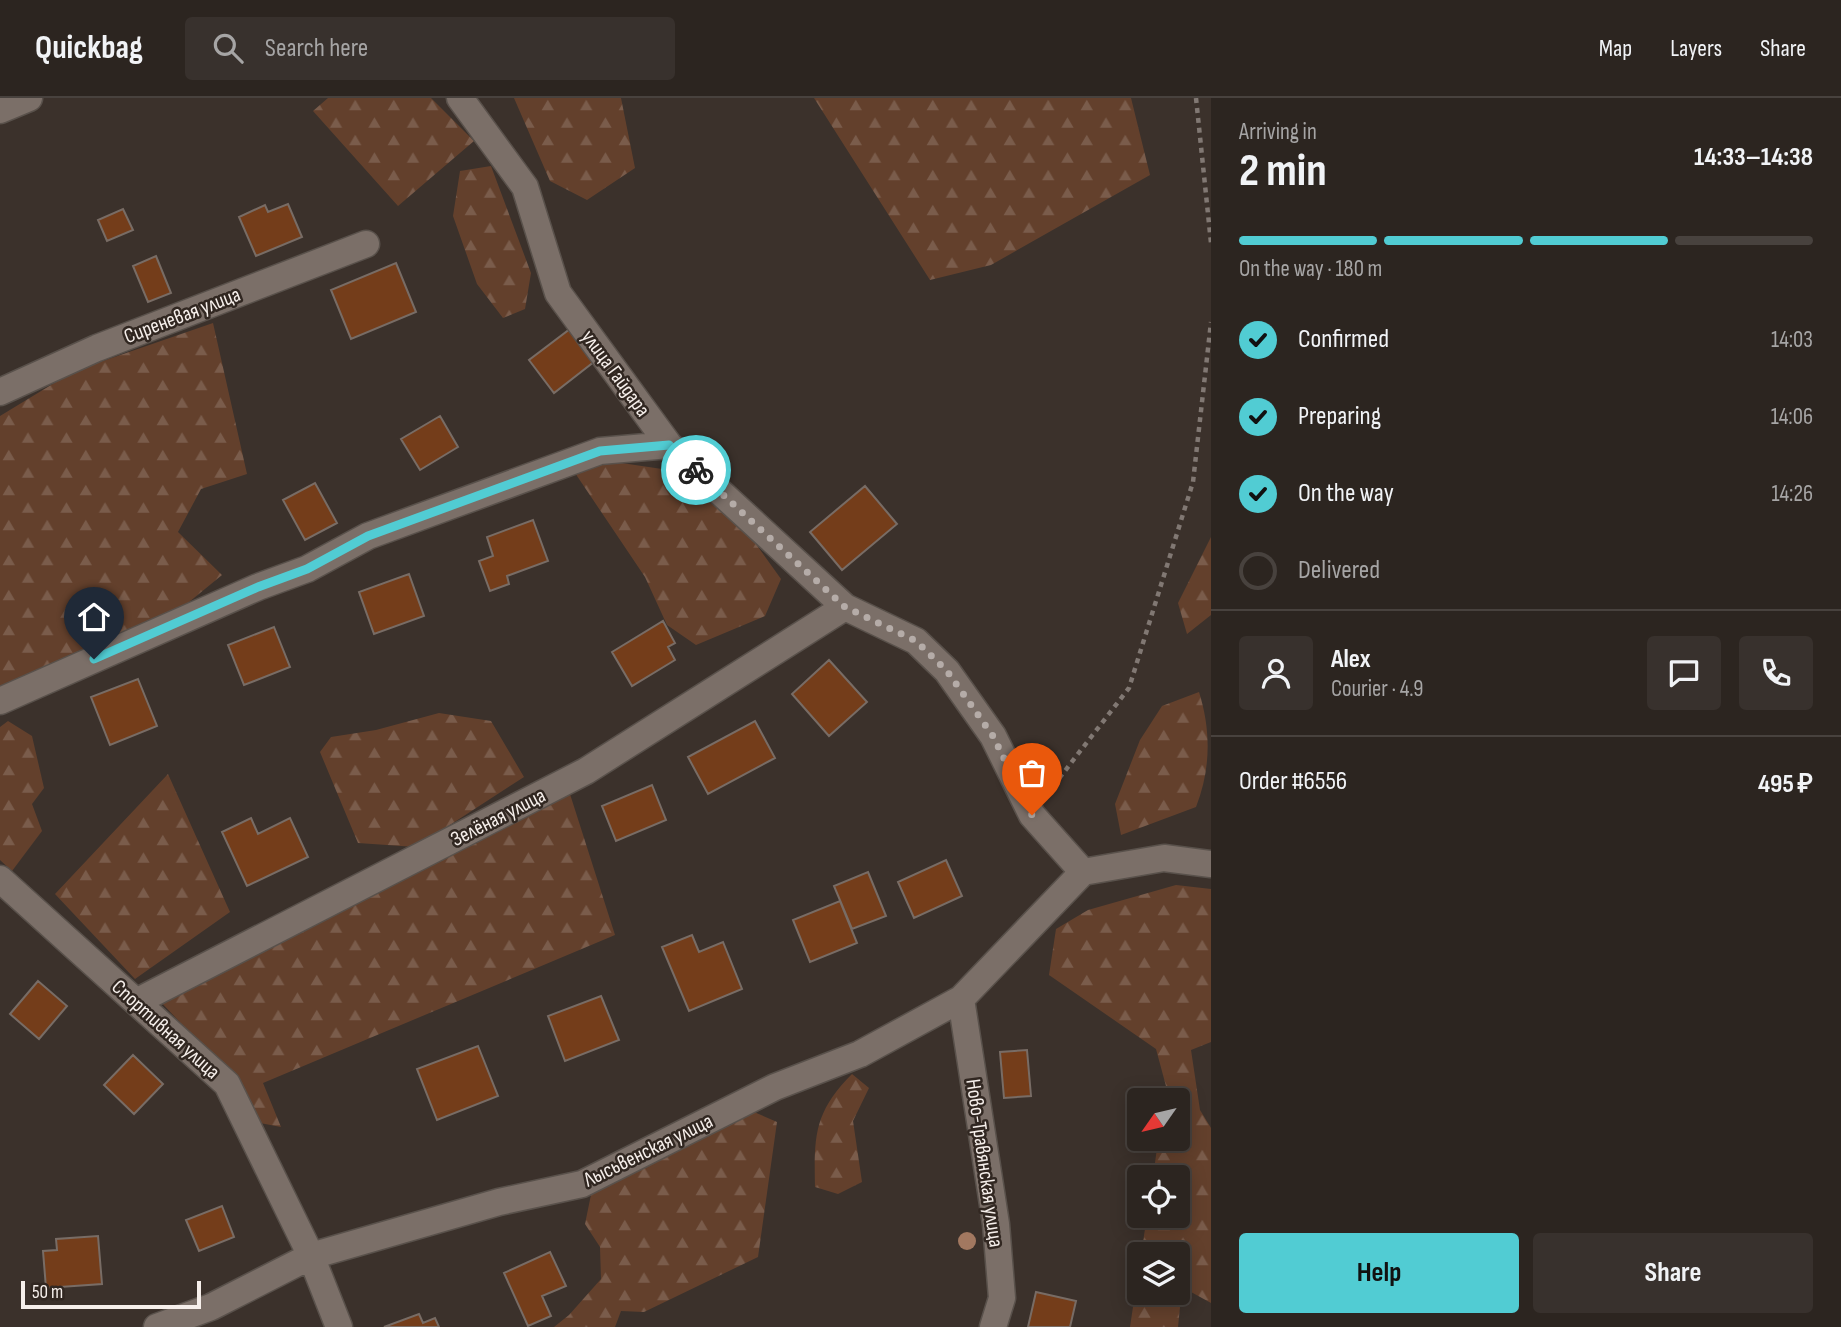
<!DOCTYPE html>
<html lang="en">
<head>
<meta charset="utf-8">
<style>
	:root { --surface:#2c2520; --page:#38312d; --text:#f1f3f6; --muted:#a6a5a5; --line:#48423e; --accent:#51ccd3 }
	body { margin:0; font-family:"Sofia Sans Condensed",sans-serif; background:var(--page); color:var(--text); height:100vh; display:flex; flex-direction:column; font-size:26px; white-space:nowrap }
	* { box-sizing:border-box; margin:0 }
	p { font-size:23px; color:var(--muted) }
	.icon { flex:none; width:38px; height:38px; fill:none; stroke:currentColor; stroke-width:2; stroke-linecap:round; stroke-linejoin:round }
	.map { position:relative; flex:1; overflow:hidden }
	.details { display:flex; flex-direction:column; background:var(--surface); width:630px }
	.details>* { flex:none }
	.needle { width:46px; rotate:236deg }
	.buttons { position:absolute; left:1127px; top:990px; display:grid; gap:14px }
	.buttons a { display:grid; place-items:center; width:63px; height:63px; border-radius:7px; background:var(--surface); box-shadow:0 4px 18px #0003,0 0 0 2px var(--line); font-size:35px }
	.scale { position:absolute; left:21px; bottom:18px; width:180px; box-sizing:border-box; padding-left:7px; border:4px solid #f6efeb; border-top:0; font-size:19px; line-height:24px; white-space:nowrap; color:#f6efeb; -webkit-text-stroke:5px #312721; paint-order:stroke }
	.pin { position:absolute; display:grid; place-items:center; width:60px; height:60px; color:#fff; margin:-72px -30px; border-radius:50% 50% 50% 0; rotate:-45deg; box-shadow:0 0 7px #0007 }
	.pin .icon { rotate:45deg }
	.courier { position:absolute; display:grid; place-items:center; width:70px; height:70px; margin:-35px; border:5px solid #51ccd3; border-radius:50%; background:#fff; color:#222; box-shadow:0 2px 9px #0007 }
	.overview em { font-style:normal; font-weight:700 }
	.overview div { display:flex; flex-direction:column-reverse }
	.overview { display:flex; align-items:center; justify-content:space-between; height:119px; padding:0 28px }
	h1 { font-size:46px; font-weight:700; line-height:52px }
	.bar { display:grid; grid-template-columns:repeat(4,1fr); gap:10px 7px; align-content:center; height:84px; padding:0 28px }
	.bar i { height:9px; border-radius:5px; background:var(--line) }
	.bar .active { background:var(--accent) }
	.bar p { grid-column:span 4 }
	.line { display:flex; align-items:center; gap:18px; padding:0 28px; border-top:2px solid var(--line) }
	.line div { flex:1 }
	.round { display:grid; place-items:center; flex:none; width:74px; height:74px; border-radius:7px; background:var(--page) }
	ol { padding:0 28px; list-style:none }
	li { display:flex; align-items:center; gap:21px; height:77px }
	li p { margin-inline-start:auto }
	li .icon { padding:7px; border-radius:50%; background:var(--accent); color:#111; stroke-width:4 }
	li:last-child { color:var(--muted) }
	li i { width:38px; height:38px; border:4px solid var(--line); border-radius:50% }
	.action { display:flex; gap:14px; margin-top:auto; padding:14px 28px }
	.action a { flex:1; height:80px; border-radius:7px; background:var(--accent); color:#111; font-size:28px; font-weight:700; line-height:80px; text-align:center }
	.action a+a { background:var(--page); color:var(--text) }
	header { display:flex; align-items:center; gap:42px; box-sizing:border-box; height:98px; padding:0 35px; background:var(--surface); border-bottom:2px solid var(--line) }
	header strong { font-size:33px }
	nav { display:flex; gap:38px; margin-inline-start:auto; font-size:24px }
	.search { width:490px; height:63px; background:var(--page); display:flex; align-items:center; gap:18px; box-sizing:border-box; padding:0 24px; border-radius:7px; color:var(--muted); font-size:26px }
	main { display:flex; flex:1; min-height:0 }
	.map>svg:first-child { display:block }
	.forest { fill:url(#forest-firs) }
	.building { fill:#743d1a; stroke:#786c65; stroke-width:2 }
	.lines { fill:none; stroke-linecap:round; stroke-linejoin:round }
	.minor-casing { stroke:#59514b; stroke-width:29 }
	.path { stroke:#817873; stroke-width:4.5; stroke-dasharray:5 5; stroke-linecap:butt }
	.minor { stroke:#7b6f68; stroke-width:26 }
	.tree { fill:#a27860 }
	.done { stroke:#b5aca8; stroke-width:7; stroke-dasharray:0 12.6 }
	.route { stroke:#51ccd3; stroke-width:9 }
	.labels { text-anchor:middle; stroke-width:5; stroke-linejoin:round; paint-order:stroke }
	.street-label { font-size:21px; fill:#f6efeb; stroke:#312721 }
</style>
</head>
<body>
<header>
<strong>Quickbag</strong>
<div class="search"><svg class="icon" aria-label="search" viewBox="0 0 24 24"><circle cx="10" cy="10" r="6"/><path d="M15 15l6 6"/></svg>Search here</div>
<nav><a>Map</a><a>Layers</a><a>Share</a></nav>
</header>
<main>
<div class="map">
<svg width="1211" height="1229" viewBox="0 0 1211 1229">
	<defs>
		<pattern id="forest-firs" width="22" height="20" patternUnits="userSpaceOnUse" patternTransform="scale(1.75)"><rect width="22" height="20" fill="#63402c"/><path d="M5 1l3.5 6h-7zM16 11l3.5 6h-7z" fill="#7a5c4b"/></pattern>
	</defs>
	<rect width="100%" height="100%" fill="#3b312b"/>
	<path class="forest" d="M 328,0 L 431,0 L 474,43 L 398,108 L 313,13 Z
		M 514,0 L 621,0 L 635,70 L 587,102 L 550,83 Z
		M 814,0 L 1131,0 L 1150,77 L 991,167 L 930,182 Z
		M 491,68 L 531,175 L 525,211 L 503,220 L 477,186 L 453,118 L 460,73 Z
		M 213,225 L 247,376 L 201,391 L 178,434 L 222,477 L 183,509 L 0,592 L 0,318 L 74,273 Z
		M 608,363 L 662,371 L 743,428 L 781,481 L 765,518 L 696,547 L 667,527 L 645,479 L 573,372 Z
		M 1211,439 L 1211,517 L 1187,536 L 1178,505 Z
		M 1199,594 C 1211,632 1211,671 1196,709 L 1121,737 L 1115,706 L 1140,642 L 1162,608 Z
		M 439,615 L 491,623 L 524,679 L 416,749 L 358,745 L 320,654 L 331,639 L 376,632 Z
		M 8,623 L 32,638 L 44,690 L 32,706 L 42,733 L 12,773 L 0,762 L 0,629 Z
		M 168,676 L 230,814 L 135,881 L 55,796 Z
		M 569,693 L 615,837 L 263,985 L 281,1029 L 260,1025 L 242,990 L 158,901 L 418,774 Z
		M 1176,787 L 1211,791 L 1211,944 L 1191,952 L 1200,1012 L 1211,1030 L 1211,1205 L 1182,1189 L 1178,1229 L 1130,1229 L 1139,1169 L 1139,1195 L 1178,1195 L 1178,1157 L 1141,1157 L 1147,1118 L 1178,1118 L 1178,1080 L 1153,1080 L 1157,1050 L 1167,1041 L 1178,1041 L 1178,1003 L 1170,1003 L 1156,951 L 1049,877 L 1056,831 L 1088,812 Z
		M 852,976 L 869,990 L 853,1023 L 862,1084 L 838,1096 L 815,1089 C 814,1038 814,1014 852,976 Z
		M 754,1014 L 777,1024 L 758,1159 L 644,1214 L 621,1213 L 615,1229 L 554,1229 L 569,1217 L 601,1181 L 600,1149 L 585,1126 L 593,1087 Z"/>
	<path class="building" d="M 288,106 L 302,139 L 256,158 L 239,119 L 265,107 L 268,114 Z
		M 123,111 L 133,132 L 107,143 L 98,122 Z
		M 156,158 L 171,195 L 148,204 L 133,168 Z
		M 396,165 L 416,214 L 351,241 L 331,192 Z
		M 570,231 L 595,263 L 554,295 L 529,262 Z
		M 440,318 L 458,349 L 420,372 L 401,341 Z
		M 315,385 L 337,425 L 305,442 L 283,402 Z
		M 865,388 L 897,426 L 842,472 L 810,434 Z
		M 533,422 L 548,463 L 507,478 L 509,486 L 490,493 L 479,463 L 493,458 L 487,439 Z
		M 409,476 L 424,518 L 374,536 L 359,494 Z
		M 663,523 L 675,545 L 668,549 L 675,562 L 632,588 L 612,554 Z
		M 274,529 L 290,569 L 244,587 L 228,547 Z
		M 829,562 L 867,604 L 829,638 L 792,596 Z
		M 138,581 L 157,628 L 110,647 L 91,599 Z
		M 755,623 L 775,660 L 708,696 L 688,659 Z
		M 652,687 L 666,722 L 616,743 L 602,708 Z
		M 251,720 L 258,736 L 290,720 L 308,759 L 247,788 L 222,734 Z
		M 946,762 L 962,798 L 914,820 L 898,784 Z
		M 868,774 L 886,818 L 852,831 L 834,788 Z
		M 840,803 L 857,845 L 810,864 L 793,822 Z
		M 692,837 L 699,854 L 723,844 L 742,891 L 689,913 L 662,849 Z
		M 38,883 L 67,908 L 39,941 L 10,916 Z
		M 601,898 L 619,942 L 565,963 L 548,918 Z
		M 478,948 L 498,998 L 437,1022 L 417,971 Z
		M 1027,952 L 1031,998 L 1004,1000 L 1000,954 Z
		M 133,957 L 163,986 L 134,1016 L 104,987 Z
		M 222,1108 L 234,1139 L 199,1153 L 186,1122 Z
		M 98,1138 L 102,1186 L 46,1190 L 43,1153 L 57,1152 L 56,1141 Z
		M 550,1154 L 566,1188 L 542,1198 L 551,1218 L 528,1228 L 504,1175 Z
		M 1036,1194 L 1076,1203 L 1070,1229 L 1028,1229 Z
		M 419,1216 L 423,1225 L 435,1220 L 439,1229 L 384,1229 Z"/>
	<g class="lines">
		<g class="minor-casing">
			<path id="minor" d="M 460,0 L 525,89 L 558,195 L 669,347 L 845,509 L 916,543 L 947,573 L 993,638 L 1032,717 L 1083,774 L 1164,760 L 1211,766
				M 0,12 L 29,0
				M 0,294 L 97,250 L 366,146
				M 0,603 L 258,489 L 307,471 L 368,438 L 600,353 L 669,347
				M 0,781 L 227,986 L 311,1158 L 339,1229
				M 961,901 L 996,1126 L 1002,1200 L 993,1229
				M 136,904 L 586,673 L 845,509
				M 157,1229 L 211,1209 L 311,1158 L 499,1104 L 582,1086 L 775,989 L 860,956 L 961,901 L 1083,774"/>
		</g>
		<path class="path" d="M 1196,0 L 1211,145
			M 1047,696 L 1129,590 L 1193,384 L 1211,224"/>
		<use href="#minor" class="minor"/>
	</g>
	<circle class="tree" cx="967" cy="1143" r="9"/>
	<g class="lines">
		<path class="done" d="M 696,372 L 845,509 L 916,543 L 947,573 L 993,638 L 1032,717"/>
		<path class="route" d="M 94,561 L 258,489 L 307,471 L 368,438 L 600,353 L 669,347 L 696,372"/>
	</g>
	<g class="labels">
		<g class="street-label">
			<text transform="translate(182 217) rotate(-21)" y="7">Сиреневая улица</text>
			<text transform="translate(616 275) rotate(54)" y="7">улица Гайдара</text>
			<text transform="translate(498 719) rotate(-27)" y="7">Зелёная улица</text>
			<text transform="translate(166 931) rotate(42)" y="7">Спортивная улица</text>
			<text transform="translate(648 1052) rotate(-26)" y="7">Лысьвенская улица</text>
			<text transform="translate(985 1065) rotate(82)" y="7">Ново-Травянская улица</text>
		</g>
	</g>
</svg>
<div class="buttons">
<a><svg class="needle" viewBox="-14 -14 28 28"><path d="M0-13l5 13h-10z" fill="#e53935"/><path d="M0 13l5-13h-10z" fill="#a6a5a5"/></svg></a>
<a><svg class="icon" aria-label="locate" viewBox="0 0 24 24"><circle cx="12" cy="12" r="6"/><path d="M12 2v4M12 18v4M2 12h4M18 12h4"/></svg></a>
<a><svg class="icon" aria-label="layers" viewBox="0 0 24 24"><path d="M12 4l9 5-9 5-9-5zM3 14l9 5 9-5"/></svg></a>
</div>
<div class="scale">50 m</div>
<div class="pin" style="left:1032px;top:717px;background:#ea580c"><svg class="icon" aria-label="bag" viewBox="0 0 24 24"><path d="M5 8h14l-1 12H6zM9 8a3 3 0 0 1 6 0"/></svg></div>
<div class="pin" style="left:94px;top:561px;background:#1f2937"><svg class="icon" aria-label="home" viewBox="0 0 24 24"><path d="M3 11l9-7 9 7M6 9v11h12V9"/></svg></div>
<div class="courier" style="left:696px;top:372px"><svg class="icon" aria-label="bike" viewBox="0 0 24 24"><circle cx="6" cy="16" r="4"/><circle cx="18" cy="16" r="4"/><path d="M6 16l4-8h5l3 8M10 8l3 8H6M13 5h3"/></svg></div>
</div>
<section class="details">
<div class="overview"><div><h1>2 min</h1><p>Arriving in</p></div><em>14:33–14:38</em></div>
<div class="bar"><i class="active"></i><i class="active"></i><i class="active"></i><i></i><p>On the way · 180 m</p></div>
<ol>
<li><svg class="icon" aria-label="check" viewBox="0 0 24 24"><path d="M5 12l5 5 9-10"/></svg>Confirmed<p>14:03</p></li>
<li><svg class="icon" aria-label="check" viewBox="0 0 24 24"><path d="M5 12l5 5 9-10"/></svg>Preparing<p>14:06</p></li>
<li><svg class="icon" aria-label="check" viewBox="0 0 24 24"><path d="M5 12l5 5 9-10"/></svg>On the way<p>14:26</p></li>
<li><i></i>Delivered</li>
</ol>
<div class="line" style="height:126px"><a class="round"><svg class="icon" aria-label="person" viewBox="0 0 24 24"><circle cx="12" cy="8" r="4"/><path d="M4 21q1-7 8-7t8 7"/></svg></a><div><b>Alex</b><p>Courier · 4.9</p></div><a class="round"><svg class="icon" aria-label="chat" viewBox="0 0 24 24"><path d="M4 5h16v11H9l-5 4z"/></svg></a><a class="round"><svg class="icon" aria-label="phone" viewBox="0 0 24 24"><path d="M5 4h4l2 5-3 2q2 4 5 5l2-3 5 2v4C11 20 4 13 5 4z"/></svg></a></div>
<div class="line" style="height:91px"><div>Order #6556</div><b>495 ₽</b></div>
<div class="action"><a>Help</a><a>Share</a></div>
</section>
</main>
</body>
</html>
